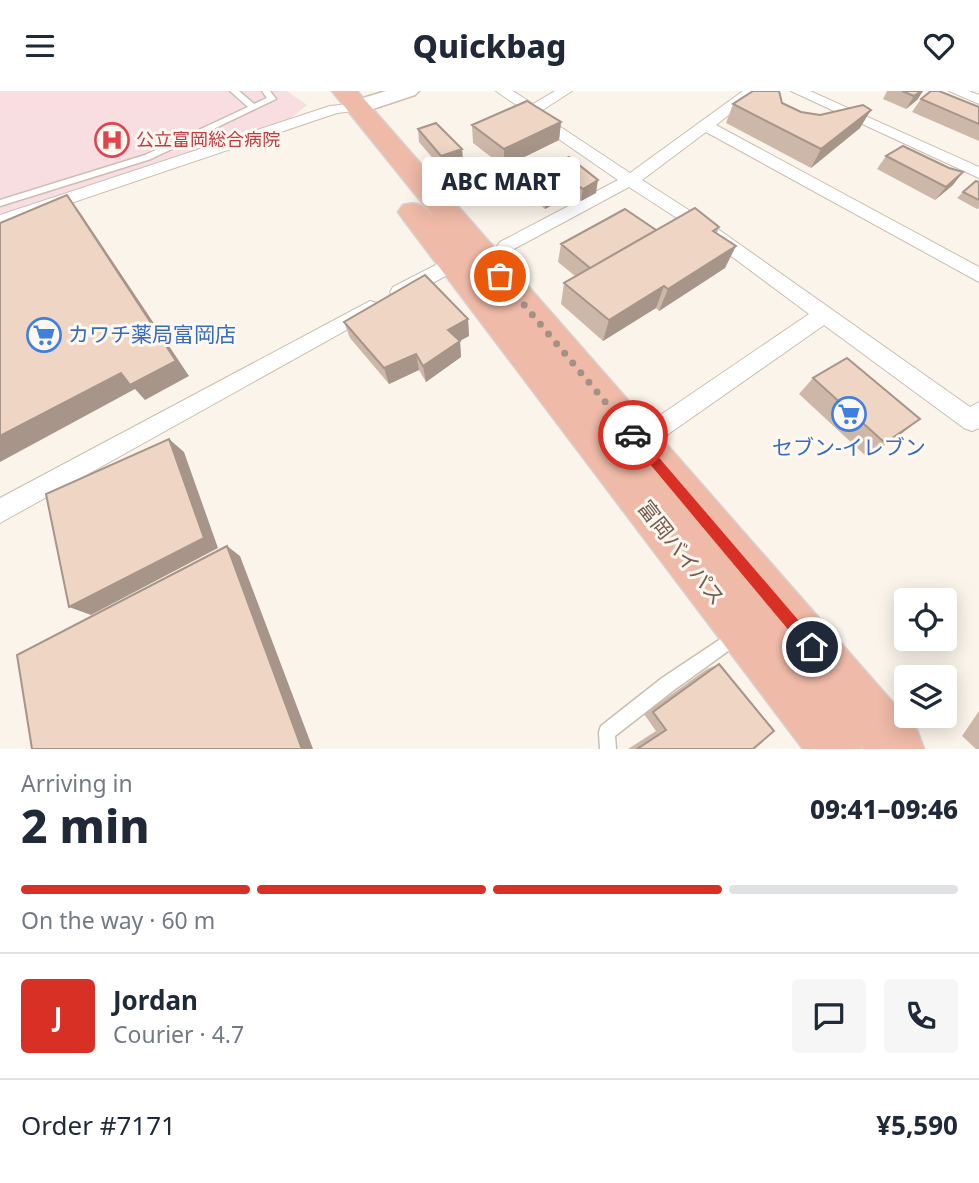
<!DOCTYPE html>
<html lang="en">
<head>
<meta charset="utf-8">
<style>
	:root { --surface:#fff; --page:#f6f6f7; --text:#1f2937; --muted:#747a83; --line:#e0e1e3; --accent:#d93025 }
	body { margin:0; font-family:"Noto Sans","Noto Sans JP",sans-serif; background:var(--page); color:var(--text); height:100vh; display:flex; flex-direction:column; font-size:26px; white-space:nowrap }
	* { box-sizing:border-box; margin:0 }
	p { font-size:23px; color:var(--muted) }
	.icon { flex:none; width:38px; height:38px; fill:none; stroke:currentColor; stroke-width:2; stroke-linecap:round; stroke-linejoin:round }
	.map { position:relative; height:658px; overflow:hidden }
	.panel { display:flex; flex-direction:column; background:var(--surface); flex:1 }
	.panel>* { flex:none }
	.controls { position:absolute; left:894px; top:497px; display:grid; gap:14px }
	.controls a { display:grid; place-items:center; width:63px; height:63px; border-radius:7px; background:var(--surface); box-shadow:0 4px 18px #0003; font-size:35px }
	.pin { position:absolute; display:grid; place-items:center; width:60px; height:60px; color:#fff; margin:-30px; border:4px solid #fff; border-radius:50%; box-shadow:0 2px 7px #0007 }
	.courier { position:absolute; display:grid; place-items:center; width:70px; height:70px; margin:-35px; border:5px solid #d93025; border-radius:50%; background:#fff; color:#222; box-shadow:0 2px 9px #0007 }
	.bubble { position:absolute; height:49px; border-radius:7px; background:var(--surface); box-shadow:0 4px 18px #0003; font-size:23px; font-weight:800; line-height:49px; text-align:center }
	.summary em { font-style:normal; font-weight:800 }
	.summary div { display:flex; flex-direction:column-reverse }
	.summary { display:flex; align-items:center; justify-content:space-between; height:119px; padding:0 21px }
	h1 { font-size:46px; font-weight:800; line-height:52px }
	.bar { display:grid; grid-template-columns:repeat(4,1fr); gap:10px 7px; align-content:center; height:84px; padding:0 21px }
	.bar i { height:9px; border-radius:5px; background:var(--line) }
	.bar .on { background:var(--accent) }
	.bar p { grid-column:span 4 }
	.line { display:flex; align-items:center; gap:18px; padding:0 21px; border-top:2px solid var(--line) }
	.line div { flex:1 }
	.round { display:grid; place-items:center; flex:none; width:74px; height:74px; border-radius:7px; background:var(--page) }
	header { display:flex; justify-content:space-between; align-items:center; height:91px; padding:0 21px; background:var(--surface); font-size:32px; font-weight:800 }
	.map>svg:first-child { display:block }
	.medical { fill:#f8dee1 }
	.lines { fill:none; stroke-linecap:round; stroke-linejoin:round }
	.lane-casing { stroke:#ccbdb1; stroke-width:3 }
	.street-casing { stroke:#ccbdb1; stroke-width:2 }
	.secondary-casing { stroke:#cebdae; stroke-width:3 }
	.highway-casing { stroke:#d8d1ce; stroke-width:3 }
	.lane { fill:#fff; fill-rule:evenodd }
	.street { fill:#fff; fill-rule:evenodd }
	.secondary { fill:#fff; fill-rule:evenodd }
	.highway { fill:#efbaa7; fill-rule:evenodd }
	.wall { fill:#cdb7a9 }
	.shaded-wall { fill:#a79589 }
	.building { fill:#eed5c4; stroke:#a79589; stroke-width:2 }
	.route { fill:#d93025 }
	.done { stroke:#a39185; stroke-width:7; stroke-dasharray:0 12.6 }
	.labels { text-anchor:middle; stroke-width:6; stroke-linejoin:round; paint-order:stroke }
	.far-health-label { font-size:18px; fill:#be3a42; stroke:#fef8f0; text-anchor:start }
	.shop-label { font-size:21px; fill:#366cbe; stroke:#fef8f0; text-anchor:start }
	.street-label { font-size:21px; fill:#735c4f; stroke:#fef8f0 }
</style>
</head>
<body>
<header><svg class="icon" aria-label="menu" viewBox="0 0 24 24"><path d="M4 6h16M4 12h16M4 18h16"/></svg>Quickbag<svg class="icon" aria-label="heart" viewBox="0 0 24 24"><path d="M12 20l-8-8c-3-5 5-10 8-4 3-6 11-1 8 4z"/></svg></header>
<div class="map">
<svg width="979" height="658" viewBox="0 0 979 658">
	<rect width="100%" height="100%" fill="#fbf4ea"/>
	<path class="medical" d="M 0,0 L 287,0 L 307,14 L 290,28 L 0,124 Z"/>
	<g class="lines">
		<g class="lane-casing">
			<path id="lane" d="M 230,0 L 239,0 L 254,13 L 267,7 L 262,0 L 270,0 L 276,8 L 151,68 L 0,115 L 0,109 L 145,64 L 248,16 Z
				M 737,537 L 742,540 L 745,545 L 742,550 L 674,599 L 615,645 L 616,658 L 600,658 L 599,641 L 601,635 L 662,587 Z"/>
		</g>
		<g class="street-casing">
			<path id="street" d="M 496,0 L 513,0 L 533,13 L 555,0 L 572,0 L 541,20 L 544,25 L 630,82 L 743,0 L 759,0 L 716,34 L 979,176 L 979,191 L 706,41 L 642,89 L 715,136 L 970,316 L 979,311 L 979,337 L 972,340 L 964,337 L 824,234 L 647,358 L 639,361 L 631,358 L 627,351 L 631,344 L 809,223 L 703,144 L 629,96 L 512,159 L 500,159 L 497,155 L 500,151 L 618,89 L 534,31 L 528,22 Z
				M 791,0 L 810,0 L 979,76 L 979,87 Z
				M 949,0 L 969,0 L 979,4 L 979,13 Z
				M 358,12 L 363,13 L 365,16 L 363,19 L 337,22 L 0,136 L 0,124 L 330,15 Z
				M 453,165 L 460,167 L 462,172 L 460,177 L 407,206 L 400,208 L 393,206 L 390,201 L 393,196 Z
				M 370,210 L 377,212 L 380,217 L 377,222 L 0,432 L 0,407 Z"/>
		</g>
		<g class="secondary-casing">
			<path id="secondary" d="M 386,0 L 419,0 L 415,4 L 358,23 L 350,21 L 347,16 L 350,11 Z"/>
		</g>
		<g class="highway-casing">
			<path id="highway" d="M 332,0 L 357,0 L 917,639 L 924,658 L 864,658 L 860,653 L 862,658 L 803,658 L 403,128 L 398,121 L 403,114 C 420,109 425,116 436,129 Z"/>
		</g>
		<use href="#lane" class="lane"/>
		<use href="#street" class="street"/>
		<use href="#secondary" class="secondary"/>
		<use href="#highway" class="highway"/>
	</g>
	<path class="wall" d="M 887,0 L 923,0 L 917,9 L 906,18 L 883,8 Z
		M 921,8 L 979,16 L 979,50 L 912,21 Z
		M 782,12 L 801,21 L 820,24 L 860,37 L 811,77 L 726,32 L 733,13 Z
		M 561,31 L 559,49 L 504,76 L 473,52 L 472,34 Z
		M 418,38 L 462,58 L 463,71 L 442,78 L 419,51 Z
		M 886,65 L 953,94 L 935,109 L 877,78 Z
		M 569,66 L 596,102 L 581,110 L 571,104 L 545,118 L 525,101 L 526,88 Z
		M 979,91 L 979,117 L 977,118 L 957,107 L 963,101 Z
		M 719,136 L 717,142 L 725,177 L 659,220 L 656,217 L 603,250 L 561,213 L 564,192 L 575,185 L 558,171 L 561,153 L 656,139 Z
		M 468,228 L 469,245 L 460,250 L 461,266 L 426,291 L 419,279 L 389,293 L 350,247 L 344,231 Z
		M 813,287 L 920,328 L 867,366 L 799,303 Z
		M 719,573 L 753,658 L 628,658 L 656,640 L 644,623 L 707,578 Z
		M 979,620 L 979,658 L 976,658 L 962,645 Z"/>
	<path class="shaded-wall" d="M 921,0 L 923,0 L 917,9 L 906,18 L 914,5 Z
		M 871,19 L 860,37 L 811,77 L 821,58 Z
		M 561,31 L 559,49 L 504,76 L 504,58 Z
		M 462,58 L 463,71 L 442,78 L 441,65 Z
		M 963,81 L 953,94 L 935,109 L 946,96 Z
		M 598,89 L 596,102 L 581,110 L 583,98 Z
		M 573,91 L 571,104 L 545,118 L 547,105 Z
		M 67,104 L 81,123 L 189,285 L 145,309 L 135,298 L 0,371 L 0,345 L 121,282 Z
		M 736,155 L 725,177 L 659,220 L 668,198 Z
		M 664,195 L 656,217 L 603,250 L 609,229 Z
		M 468,228 L 469,245 L 450,255 L 448,239 Z
		M 460,250 L 461,266 L 426,291 L 423,275 Z
		M 416,263 L 419,279 L 389,293 L 384,277 Z
		M 920,328 L 901,343 L 867,366 L 885,352 Z
		M 169,348 L 184,361 L 218,457 L 91,524 L 69,516 Z
		M 227,455 L 240,465 L 313,658 L 302,658 Z"/>
	<path class="building" d="M 753,0 L 779,0 L 782,12 L 801,21 L 820,24 L 863,14 L 871,19 L 821,58 L 733,13 Z
		M 902,0 L 921,0 L 914,5 Z
		M 931,0 L 939,0 L 979,16 L 979,33 L 921,8 Z
		M 527,10 L 561,31 L 504,58 L 472,34 Z
		M 436,32 L 462,58 L 441,65 L 418,38 Z
		M 903,55 L 949,77 L 963,81 L 946,96 L 886,65 Z
		M 569,66 L 598,89 L 583,98 L 573,91 L 547,105 L 526,88 Z
		M 976,90 L 979,91 L 979,109 L 963,101 Z
		M 67,104 L 176,270 L 130,294 L 121,282 L 0,345 L 0,132 Z
		M 695,117 L 719,136 L 713,140 L 736,155 L 668,198 L 664,195 L 609,229 L 564,192 Z
		M 625,118 L 656,139 L 590,177 L 561,153 Z
		M 425,184 L 468,228 L 448,239 L 460,250 L 423,275 L 416,263 L 384,277 L 344,231 Z
		M 847,267 L 920,328 L 885,352 L 813,287 Z
		M 169,348 L 204,447 L 69,516 L 46,403 Z
		M 227,455 L 302,658 L 32,658 L 17,564 Z
		M 719,573 L 774,640 L 753,658 L 637,658 L 666,639 L 653,621 Z"/>
	<path class="route" d="M 633,339 L 637,341 L 817,551 L 817,561 L 807,561 L 629,348 L 627,344 Z"/>
	<g class="lines">
		<path class="done" d="M 500,185 L 633,344"/>
	</g>
	<defs>
		<g id="hospital-ring" transform="scale(1.75)"><circle r="9.5" fill="#fef8f0" stroke="#e0444e" stroke-width="1.5"/><path d="M-5-5h3v3.5h4V-5h3V5h-3V1.5h-4V5h-3Z" fill="#e0444e"/></g>
		<g id="supermarket-ring" transform="scale(1.75)"><circle r="9.5" fill="#fef8f0" stroke="#3f7fe0" stroke-width="1.5"/><path d="M-6-5.5h2.5l.6 2H6L4.5 2H-2.5L-4.4-4H-6ZM-1.5 3.2a1.3 1.3 0 1 0 .1 0ZM3 3.2a1.3 1.3 0 1 0 .1 0Z" fill="#3f7fe0"/></g>
	</defs>
	<g fill-rule="evenodd">
		<use href="#hospital-ring" x="112" y="49"/>
		<use href="#supermarket-ring" x="44" y="244"/>
		<use href="#supermarket-ring" x="849" y="323"/>
	</g>
	<g class="labels">
		<g class="far-health-label">
			<text x="136" y="55">公立富岡総合病院</text>
		</g>
		<g class="shop-label">
			<text x="68" y="251">カワチ薬局富岡店</text>
			<text x="849" y="364" text-anchor="middle">セブン-イレブン</text>
		</g>
		<g class="street-label">
			<text transform="translate(681 462) rotate(52)" y="7">富岡バイパス</text>
		</g>
	</g>
</svg>
<div class="controls">
<a><svg class="icon" aria-label="locate" viewBox="0 0 24 24"><circle cx="12" cy="12" r="6"/><path d="M12 2v4M12 18v4M2 12h4M18 12h4"/></svg></a>
<a><svg class="icon" aria-label="layers" viewBox="0 0 24 24"><path d="M12 4l9 5-9 5-9-5zM3 14l9 5 9-5"/></svg></a>
</div>
<div class="pin" style="left:500px;top:185px;background:#ea580c"><svg class="icon" aria-label="bag" viewBox="0 0 24 24"><path d="M5 8h14l-1 12H6zM9 8a3 3 0 0 1 6 0"/></svg></div>
<div class="pin" style="left:812px;top:556px;background:#1f2937"><svg class="icon" aria-label="home" viewBox="0 0 24 24"><path d="M3 11l9-7 9 7M6 9v11h12V9"/></svg></div>
<div class="courier" style="left:633px;top:344px"><svg class="icon" aria-label="car" viewBox="0 0 24 24"><path d="M5 17H2v-5l4-1 3-4h7l3 4 3 1v5h-3M9 17h6M6 11h13"/><circle cx="7" cy="17" r="2"/><circle cx="17" cy="17" r="2"/></svg></div>
<div class="bubble" style="left:422px;top:66px;width:158px">ABC MART</div>
</div>
<section class="panel">
<div class="summary"><div><h1>2 min</h1><p>Arriving in</p></div><em>09:41–09:46</em></div>
<div class="bar"><i class="on"></i><i class="on"></i><i class="on"></i><i></i><p>On the way · 60 m</p></div>
<div class="line" style="height:126px"><b class="round" style="background:var(--accent);color:#fff">J</b><div><b>Jordan</b><p>Courier · 4.7</p></div><a class="round"><svg class="icon" aria-label="chat" viewBox="0 0 24 24"><path d="M4 5h16v11H9l-5 4z"/></svg></a><a class="round"><svg class="icon" aria-label="phone" viewBox="0 0 24 24"><path d="M5 4h4l2 5-3 2q2 4 5 5l2-3 5 2v4C11 20 4 13 5 4z"/></svg></a></div>
<div class="line" style="height:91px"><div>Order #7171</div><b>¥5,590</b></div>
</section>
</body>
</html>
